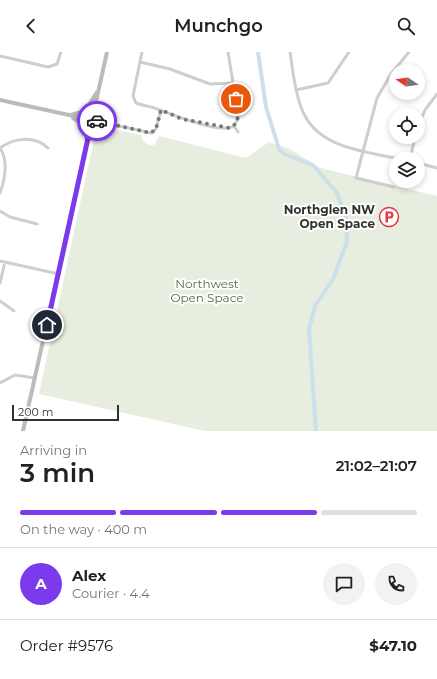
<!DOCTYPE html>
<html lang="en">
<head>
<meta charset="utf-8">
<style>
	:root { --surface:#fff; --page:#f2f2f2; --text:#222; --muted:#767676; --line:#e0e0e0; --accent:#7c3aed }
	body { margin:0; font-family:Montserrat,sans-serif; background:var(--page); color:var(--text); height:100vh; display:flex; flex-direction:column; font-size:15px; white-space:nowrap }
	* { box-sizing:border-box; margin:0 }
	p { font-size:13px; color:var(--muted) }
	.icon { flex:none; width:22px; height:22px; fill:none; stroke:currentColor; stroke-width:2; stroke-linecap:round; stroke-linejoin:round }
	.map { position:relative; height:379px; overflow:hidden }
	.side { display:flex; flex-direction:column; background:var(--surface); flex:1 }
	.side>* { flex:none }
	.needle { width:26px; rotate:283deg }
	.controls { position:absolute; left:389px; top:12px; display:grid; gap:8px }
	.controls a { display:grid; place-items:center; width:36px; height:36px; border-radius:50%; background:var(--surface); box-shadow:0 2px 6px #0003; font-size:20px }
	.scale { position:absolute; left:12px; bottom:10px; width:107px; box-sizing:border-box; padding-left:4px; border:2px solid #313131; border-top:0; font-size:11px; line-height:14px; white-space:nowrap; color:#313131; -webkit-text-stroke:3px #fff; paint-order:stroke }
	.pin { position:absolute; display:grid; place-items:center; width:34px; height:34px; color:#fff; margin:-17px; border:2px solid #fff; border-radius:50%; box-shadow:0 1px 4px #0007 }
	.courier { position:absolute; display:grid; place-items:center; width:40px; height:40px; margin:-20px; border:3px solid #7c3aed; border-radius:50%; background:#fff; color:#222; box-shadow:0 1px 5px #0007 }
	.overview em { font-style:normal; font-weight:600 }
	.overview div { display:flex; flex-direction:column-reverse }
	.overview { display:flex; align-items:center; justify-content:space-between; height:68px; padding:0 20px }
	h1 { font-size:26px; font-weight:600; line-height:30px }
	.bar { display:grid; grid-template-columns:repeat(4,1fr); gap:6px 4px; align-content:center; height:48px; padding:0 20px }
	.bar i { height:5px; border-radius:3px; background:var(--line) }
	.bar .current { background:var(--accent) }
	.bar p { grid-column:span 4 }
	.line { display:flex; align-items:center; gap:10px; padding:0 20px; border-top:1px solid var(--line) }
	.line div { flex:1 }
	.round { display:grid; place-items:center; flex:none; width:42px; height:42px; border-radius:21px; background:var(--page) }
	header { display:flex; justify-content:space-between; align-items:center; height:52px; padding:0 20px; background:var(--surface); font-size:18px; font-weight:600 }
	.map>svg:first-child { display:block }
	.green { fill:#e7eddf }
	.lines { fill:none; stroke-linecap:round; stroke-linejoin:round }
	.canal { stroke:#cce0ec; stroke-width:4 }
	.street { stroke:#cecece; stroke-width:3 }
	.secondary { stroke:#bbb; stroke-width:4 }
	.done { stroke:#797979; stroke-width:4; stroke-dasharray:0 7.2 }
	.route { stroke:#7c3aed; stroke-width:5 }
	.labels { text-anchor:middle; stroke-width:4; stroke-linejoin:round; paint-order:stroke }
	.poi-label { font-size:12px; font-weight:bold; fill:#313131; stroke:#fff; text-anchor:end }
	.park-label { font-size:12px; fill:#536c3e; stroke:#fff }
</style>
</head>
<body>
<header><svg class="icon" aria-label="back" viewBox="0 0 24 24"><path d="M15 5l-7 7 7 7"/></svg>Munchgo<svg class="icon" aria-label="search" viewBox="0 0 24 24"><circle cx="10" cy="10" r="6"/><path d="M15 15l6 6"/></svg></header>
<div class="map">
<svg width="437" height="379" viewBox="0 0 437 379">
	<rect width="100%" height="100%" fill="#fff"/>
	<path class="green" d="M 99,75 L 141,83 C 143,91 146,93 154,93 L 159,84 L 246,106 L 269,90 L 290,97 L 320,116 L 437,144 L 437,379 L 205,379 L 39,342 L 96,78 Z"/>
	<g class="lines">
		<path class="canal" d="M 258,0 L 266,55 L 279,97 L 284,102 L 313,113 L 337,141 L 346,166 L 347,190 L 333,227 L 315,254 L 309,277 L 316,379"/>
		<path class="street" d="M 142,0 L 133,44 L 136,51 C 143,54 151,54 157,57 C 173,62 220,83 234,74
			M 228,0 L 238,62 L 237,69 L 234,74
			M 290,0 C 293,18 294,37 301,55 C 315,96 363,99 399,107
			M 0,4 L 48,15 L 57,12 L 61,0
			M 140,10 L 170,17 L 210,32 L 233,31
			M 296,38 L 328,31 L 349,0
			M 92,68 L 151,81 L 156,77 L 161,58
			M 234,74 L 238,80
			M 418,75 L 425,58 L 437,42
			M 0,96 C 14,86 34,83 48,96
			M 0,96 C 9,110 5,127 0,141
			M 410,107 L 415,85
			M 418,111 L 437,116
			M 394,135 L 356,126 L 377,46 L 391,22 L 409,0
			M 0,159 L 10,165 L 37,172
			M 0,209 L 59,222
			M 0,231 L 5,210
			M 0,249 L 14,259
			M 0,331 L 15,323 L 35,326"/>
		<path class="secondary" d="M 0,48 L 92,68
			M 71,63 L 85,59 L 97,40
			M 73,66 L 84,73 L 87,89
			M 23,379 L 107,0"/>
	</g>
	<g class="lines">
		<path class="done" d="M 97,69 L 151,81 L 156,77 L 161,58 L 182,67 L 230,76 C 242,70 237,58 236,47"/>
		<path class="route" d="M 47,273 L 92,68 L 97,69"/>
	</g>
	<defs>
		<g id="parking-ring" transform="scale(1)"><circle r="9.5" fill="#fff" stroke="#e33743" stroke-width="1.5"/><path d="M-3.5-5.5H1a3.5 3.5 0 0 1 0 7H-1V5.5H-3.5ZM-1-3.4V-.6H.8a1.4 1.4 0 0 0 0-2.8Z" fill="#e33743"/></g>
	</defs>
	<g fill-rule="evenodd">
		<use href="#parking-ring" x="389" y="165"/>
	</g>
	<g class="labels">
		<g class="poi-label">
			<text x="375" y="162">Northglen NW<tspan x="375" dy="14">Open Space</tspan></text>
		</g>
		<g class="park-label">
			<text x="207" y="236">Northwest<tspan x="207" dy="14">Open Space</tspan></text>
		</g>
	</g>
</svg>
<div class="controls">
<a><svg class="needle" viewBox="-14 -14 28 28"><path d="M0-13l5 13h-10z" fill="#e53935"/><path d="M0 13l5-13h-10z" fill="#767676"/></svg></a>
<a><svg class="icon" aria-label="locate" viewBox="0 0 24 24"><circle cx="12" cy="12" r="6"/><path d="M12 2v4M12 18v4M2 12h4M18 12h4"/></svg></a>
<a><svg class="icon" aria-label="layers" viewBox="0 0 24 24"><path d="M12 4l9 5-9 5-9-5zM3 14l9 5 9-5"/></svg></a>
</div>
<div class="scale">200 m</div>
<div class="pin" style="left:236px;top:47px;background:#ea580c"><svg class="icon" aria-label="bag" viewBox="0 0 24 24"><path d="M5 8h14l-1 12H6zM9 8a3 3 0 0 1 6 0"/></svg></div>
<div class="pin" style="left:47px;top:273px;background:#1f2937"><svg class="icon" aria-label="home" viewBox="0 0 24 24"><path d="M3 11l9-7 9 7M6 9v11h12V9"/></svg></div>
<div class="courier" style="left:97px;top:69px"><svg class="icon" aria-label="car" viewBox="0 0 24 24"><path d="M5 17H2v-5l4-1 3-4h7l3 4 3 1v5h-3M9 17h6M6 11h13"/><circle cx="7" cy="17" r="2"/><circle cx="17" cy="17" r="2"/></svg></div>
</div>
<section class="side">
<div class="overview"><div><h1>3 min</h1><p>Arriving in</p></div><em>21:02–21:07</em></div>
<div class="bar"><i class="current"></i><i class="current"></i><i class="current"></i><i></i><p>On the way · 400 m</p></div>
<div class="line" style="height:72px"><b class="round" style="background:var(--accent);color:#fff">A</b><div><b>Alex</b><p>Courier · 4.4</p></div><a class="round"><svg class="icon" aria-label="chat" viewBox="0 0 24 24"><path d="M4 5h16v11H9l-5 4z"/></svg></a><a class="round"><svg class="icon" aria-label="phone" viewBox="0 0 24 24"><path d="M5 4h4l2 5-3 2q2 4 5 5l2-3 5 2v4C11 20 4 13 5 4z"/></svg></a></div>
<div class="line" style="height:52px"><div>Order #9576</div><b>$47.10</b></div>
</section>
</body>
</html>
